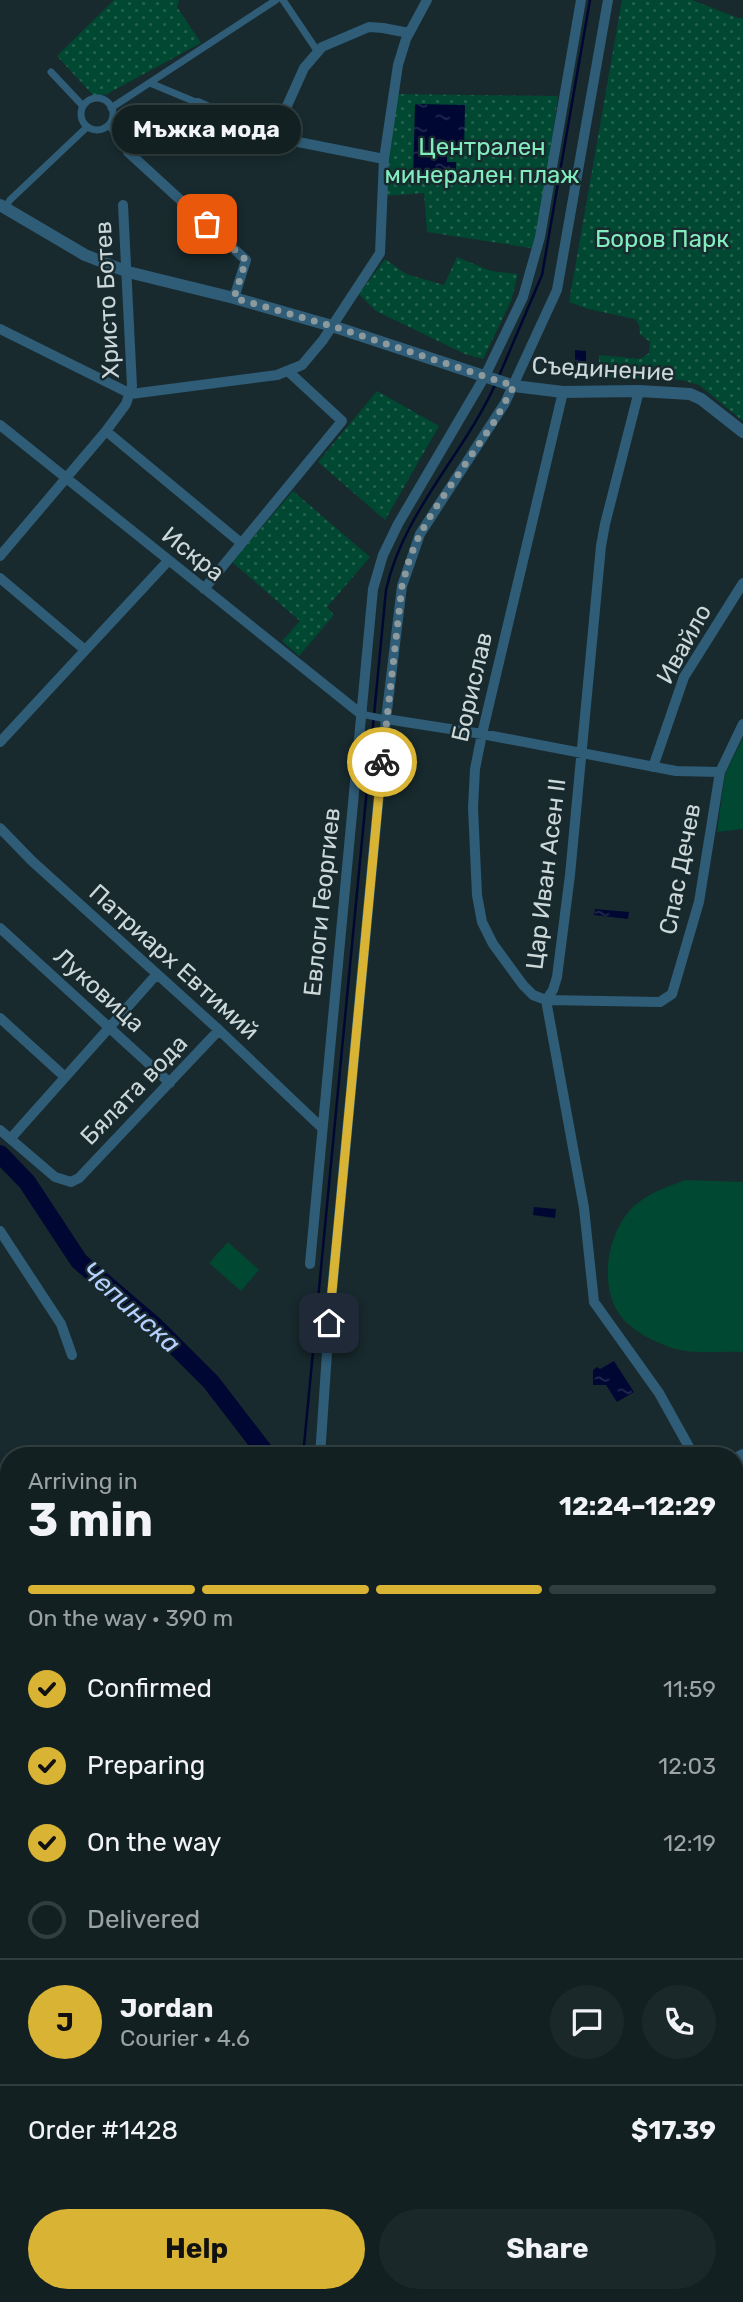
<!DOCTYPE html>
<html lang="en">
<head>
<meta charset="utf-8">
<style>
	:root { --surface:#122022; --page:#1b282a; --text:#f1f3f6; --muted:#9ca3a5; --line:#313e40; --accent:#d9b334 }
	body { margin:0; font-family:Rubik,sans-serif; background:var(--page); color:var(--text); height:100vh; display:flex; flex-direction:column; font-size:26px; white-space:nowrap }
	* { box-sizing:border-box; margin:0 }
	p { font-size:23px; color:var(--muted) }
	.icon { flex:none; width:38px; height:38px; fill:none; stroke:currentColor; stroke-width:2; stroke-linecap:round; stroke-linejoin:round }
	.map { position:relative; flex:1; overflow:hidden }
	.sheet { position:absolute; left:0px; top:1447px; width:744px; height:856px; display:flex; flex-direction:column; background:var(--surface); border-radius:28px 28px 0 0; box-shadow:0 4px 10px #0003,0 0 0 2px var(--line) }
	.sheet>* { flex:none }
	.pin { position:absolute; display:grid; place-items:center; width:60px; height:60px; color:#fff; margin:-30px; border-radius:14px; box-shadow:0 4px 10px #0006 }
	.courier { position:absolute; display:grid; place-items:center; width:70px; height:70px; margin:-35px; border:5px solid #d9b334; border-radius:50%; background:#fff; color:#222; box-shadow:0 2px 9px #0007 }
	.bubble { position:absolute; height:49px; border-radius:24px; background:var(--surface); box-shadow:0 4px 10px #0003,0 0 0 2px var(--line); font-size:23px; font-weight:700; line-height:49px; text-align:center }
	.overview em { font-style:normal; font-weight:700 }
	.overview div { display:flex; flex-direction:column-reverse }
	.overview { display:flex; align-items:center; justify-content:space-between; height:119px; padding:0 28px }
	h1 { font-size:46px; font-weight:700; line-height:52px }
	.bar { display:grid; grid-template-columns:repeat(4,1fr); gap:10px 7px; align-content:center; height:84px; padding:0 28px }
	.bar i { height:9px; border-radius:5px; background:var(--line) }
	.bar .active { background:var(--accent) }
	.bar p { grid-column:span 4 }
	.line { display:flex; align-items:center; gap:18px; padding:0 28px; border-top:2px solid var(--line) }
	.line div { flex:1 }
	.round { display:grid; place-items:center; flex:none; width:74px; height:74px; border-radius:37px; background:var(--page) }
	ol { padding:0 28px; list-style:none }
	li { display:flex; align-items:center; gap:21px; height:77px }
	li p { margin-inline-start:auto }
	li .icon { padding:7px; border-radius:50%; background:var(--accent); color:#111; stroke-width:4 }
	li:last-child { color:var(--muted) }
	li i { width:38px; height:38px; border:4px solid var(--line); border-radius:50% }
	.cta { display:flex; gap:14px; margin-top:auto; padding:14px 28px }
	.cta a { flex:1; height:80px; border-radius:42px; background:var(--accent); color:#111; font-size:28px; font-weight:700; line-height:80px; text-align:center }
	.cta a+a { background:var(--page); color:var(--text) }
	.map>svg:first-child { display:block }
	.grass { fill:#004831 }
	.park { fill:url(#park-dots) }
	.water { fill:url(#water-ripples) }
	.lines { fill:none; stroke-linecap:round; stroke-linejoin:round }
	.stream { stroke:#000732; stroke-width:2.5 }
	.river { stroke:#000732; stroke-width:18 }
	.pedestrian { stroke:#2f5c77; stroke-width:7 }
	.minor { stroke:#2f5c77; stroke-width:10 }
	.tertiary { stroke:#2f5c77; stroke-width:12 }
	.done { stroke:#8d9a9d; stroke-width:7; stroke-dasharray:0 12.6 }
	.route { stroke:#d9b334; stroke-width:9 }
	.labels { text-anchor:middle; stroke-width:5; stroke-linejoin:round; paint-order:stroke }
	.park-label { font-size:24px; fill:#83ecbf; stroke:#182a2e }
	.street-label { font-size:24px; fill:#ccd7d9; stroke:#182a2e }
	.water-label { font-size:26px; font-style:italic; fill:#b6d1ff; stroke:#182a2e }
</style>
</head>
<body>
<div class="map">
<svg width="743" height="2302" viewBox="0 0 743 2302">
	<defs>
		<pattern id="park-dots" width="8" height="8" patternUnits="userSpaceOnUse" patternTransform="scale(1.75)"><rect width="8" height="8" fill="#004831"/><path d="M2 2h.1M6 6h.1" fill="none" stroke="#24624e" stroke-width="1.8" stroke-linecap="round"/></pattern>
		<pattern id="water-ripples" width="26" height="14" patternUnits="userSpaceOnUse" patternTransform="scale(1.75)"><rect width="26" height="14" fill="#000732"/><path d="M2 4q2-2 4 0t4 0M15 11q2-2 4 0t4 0" fill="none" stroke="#242a4f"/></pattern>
	</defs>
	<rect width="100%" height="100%" fill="#182a2e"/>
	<path class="grass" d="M 743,738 L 743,829 L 717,832 L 725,774 Z
		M 685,1180 L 743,1182 L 743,1352 C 720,1351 690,1355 669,1347 C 653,1341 635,1332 623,1319 C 598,1290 606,1237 630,1210 C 645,1194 665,1188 685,1180 Z
		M 228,1242 L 259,1270 L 241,1291 L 209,1263 Z"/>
	<path class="park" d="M 114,0 L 179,0 L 177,7 L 201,43 L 105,95 L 93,95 L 57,56 Z
		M 622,0 L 692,0 L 738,18 L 743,18 L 743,421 L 699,385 L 682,380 L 599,377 L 599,355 L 640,359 L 649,353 L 650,342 L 640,334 L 639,325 L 635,319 L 588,309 L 569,302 Z
		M 393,94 L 558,96 L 537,249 L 427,232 L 424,193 L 383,196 Z
		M 457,257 L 491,271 L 518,274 L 511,301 L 483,359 L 465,354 L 376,311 L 359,294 L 385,259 L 406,274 L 444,285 Z
		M 377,391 L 439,426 L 385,520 L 318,462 Z
		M 293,491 L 370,557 L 327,607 L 334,615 L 299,656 L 282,641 L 300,621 L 232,562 Z"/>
	<path class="water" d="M 415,104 L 465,105 L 464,154 L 447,154 L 447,162 L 456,162 L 456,179 L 413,178 Z
		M 575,350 L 586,351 L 586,366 L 582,369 L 575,367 Z
		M 595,909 L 629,912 L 628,919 L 594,915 Z
		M 534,1207 L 556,1209 L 555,1218 L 533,1215 Z
		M 614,1361 L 634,1392 L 617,1402 L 606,1385 L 593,1385 L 593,1370 L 597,1367 L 600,1369 Z"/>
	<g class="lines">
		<path class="stream" d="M 499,376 L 542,275 L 590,0
			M 303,1456 L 386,590 C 403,513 463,455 495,385"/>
		<path class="river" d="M 0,1154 L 27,1182 L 79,1261 L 155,1326 L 211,1382 L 268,1456
			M 735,1589 L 743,1585
			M 735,2294 L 741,2302"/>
		<path class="pedestrian" d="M 283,0 L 318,52
			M 51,72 L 83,106
			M 150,83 L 198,103
			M81 114a16 16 0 1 1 32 0a16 16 0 1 1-32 0Z
			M 111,108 L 276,0
			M 109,125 L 128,152
			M 5,208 L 10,200 L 87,127
			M 361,714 L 386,719"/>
		<path class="minor" d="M 198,103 L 273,137
			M 128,152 L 246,260 L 234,298
			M 384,159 L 273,137 L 304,68 L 322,47 L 369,27 L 383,28 L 409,33
			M 0,329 L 131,394 L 277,375 L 302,365 L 323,340 L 380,253 L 384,159 L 398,65 L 406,39 L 427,0
			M 639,391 L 605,524 L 601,546 L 570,875 L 557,977 L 553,990 L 546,1000 L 584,1208 L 594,1302 L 659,1393 L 694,1456
			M 563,392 L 482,734 L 475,769 L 473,808 L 477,895 L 482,922 L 493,944 L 523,985 L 533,995 L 546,1000 L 660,1002 L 672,994 L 699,902 L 720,772 L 743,724
			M 0,425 L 361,714
			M 106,431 L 241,543
			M 0,556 L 106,431 L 126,404 L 132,386 L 123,205
			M 0,578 L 85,650
			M 204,589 L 342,421 L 289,372
			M 386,719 L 482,734 L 676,771 L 720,772
			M 0,742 L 168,561
			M 653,767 L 684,677 L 743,583
			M 0,828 L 32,861 L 219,1030 L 321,1127
			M 0,928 L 170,1083
			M 0,1018 L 65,1077
			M 0,1130 L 55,1177 L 71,1182 L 79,1178 L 219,1030
			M 11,1138 L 157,974
			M 0,1231 L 61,1324 L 72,1355
			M 310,1264 L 373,589 L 383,555 L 398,524 L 485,376 L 523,297 L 540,237 L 581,0
			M 320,1456 L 329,1323 L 386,719 L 402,586 L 420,534 L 505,403 L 557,290 L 608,0
			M 735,1764 L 743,1755
			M 735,1895 L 743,1903
			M 735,2027 L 743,2034
			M 735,2093 L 743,2107
			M 735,2163 L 743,2170
			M 661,2294 L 666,2302"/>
		<path class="tertiary" d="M 0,205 L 85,255 L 128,272 L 234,298 L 332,326 L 514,386 L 563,392 L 639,391 L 690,394 L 701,399 L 743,432
			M 735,1459 L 743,1455
			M 0,1767 L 9,1764"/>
	</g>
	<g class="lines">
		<path class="done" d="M 207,224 L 246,260 L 234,298 L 332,326 L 514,386 L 494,422 L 434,510 L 420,534 L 410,557 L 402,586 L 382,762"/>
		<path class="route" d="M 329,1323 L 382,762"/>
	</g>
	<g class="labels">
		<g class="park-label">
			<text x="482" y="155">Централен<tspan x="482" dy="28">минерален плаж</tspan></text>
			<text x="662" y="247">Боров Парк</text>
		</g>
		<g class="street-label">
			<text transform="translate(107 300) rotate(-93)" y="8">Христо Ботев</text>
			<text transform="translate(603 369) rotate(3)" y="8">Съединение</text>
			<text transform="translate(193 554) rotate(38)" y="8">Искра</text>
			<text transform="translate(684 644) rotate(-61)" y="8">Ивайло</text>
			<text transform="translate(472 687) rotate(-77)" y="8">Борислав</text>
			<text transform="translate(680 869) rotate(-79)" y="8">Спас Дечев</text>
			<text transform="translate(546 874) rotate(-83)" y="8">Цар Иван Асен II</text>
			<text transform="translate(322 902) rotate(-84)" y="8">Евлоги Георгиев</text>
			<text transform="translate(174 962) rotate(42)" y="8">Патриарх Евтимий</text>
			<text transform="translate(99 990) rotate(42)" y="8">Луковица</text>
			<text transform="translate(134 1090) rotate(-46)" y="8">Бялата вода</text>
		</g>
		<g class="water-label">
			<text transform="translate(131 1307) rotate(42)" y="9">Чепинска</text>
		</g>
	</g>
</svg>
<div class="pin" style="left:207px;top:224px;background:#ea580c"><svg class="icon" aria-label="bag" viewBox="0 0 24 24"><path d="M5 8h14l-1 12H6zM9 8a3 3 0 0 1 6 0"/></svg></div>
<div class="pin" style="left:329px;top:1323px;background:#1f2937"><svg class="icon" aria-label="home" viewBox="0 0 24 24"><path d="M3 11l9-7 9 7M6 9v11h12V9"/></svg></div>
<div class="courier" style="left:382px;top:762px"><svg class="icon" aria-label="bike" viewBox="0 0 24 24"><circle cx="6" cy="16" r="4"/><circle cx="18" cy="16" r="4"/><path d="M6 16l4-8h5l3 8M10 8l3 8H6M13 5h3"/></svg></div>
<div class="bubble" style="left:112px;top:105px;width:189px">Мъжка мода</div>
<section class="sheet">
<div class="overview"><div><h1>3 min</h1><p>Arriving in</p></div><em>12:24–12:29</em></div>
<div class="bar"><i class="active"></i><i class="active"></i><i class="active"></i><i></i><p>On the way · 390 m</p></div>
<ol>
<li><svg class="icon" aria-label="check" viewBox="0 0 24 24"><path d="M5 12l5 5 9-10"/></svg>Confirmed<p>11:59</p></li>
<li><svg class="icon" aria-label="check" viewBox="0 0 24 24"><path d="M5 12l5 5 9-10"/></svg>Preparing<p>12:03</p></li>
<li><svg class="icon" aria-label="check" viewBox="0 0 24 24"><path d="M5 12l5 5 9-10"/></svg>On the way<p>12:19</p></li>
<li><i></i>Delivered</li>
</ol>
<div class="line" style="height:126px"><b class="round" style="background:var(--accent);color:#111">J</b><div><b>Jordan</b><p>Courier · 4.6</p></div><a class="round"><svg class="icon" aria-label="chat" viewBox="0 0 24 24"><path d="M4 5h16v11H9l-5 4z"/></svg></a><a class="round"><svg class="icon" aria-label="phone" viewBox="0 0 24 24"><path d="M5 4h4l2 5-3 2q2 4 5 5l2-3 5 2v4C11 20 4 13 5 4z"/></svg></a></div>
<div class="line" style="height:91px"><div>Order #1428</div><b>$17.39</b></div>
<div class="cta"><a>Help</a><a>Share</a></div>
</section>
</div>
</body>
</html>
